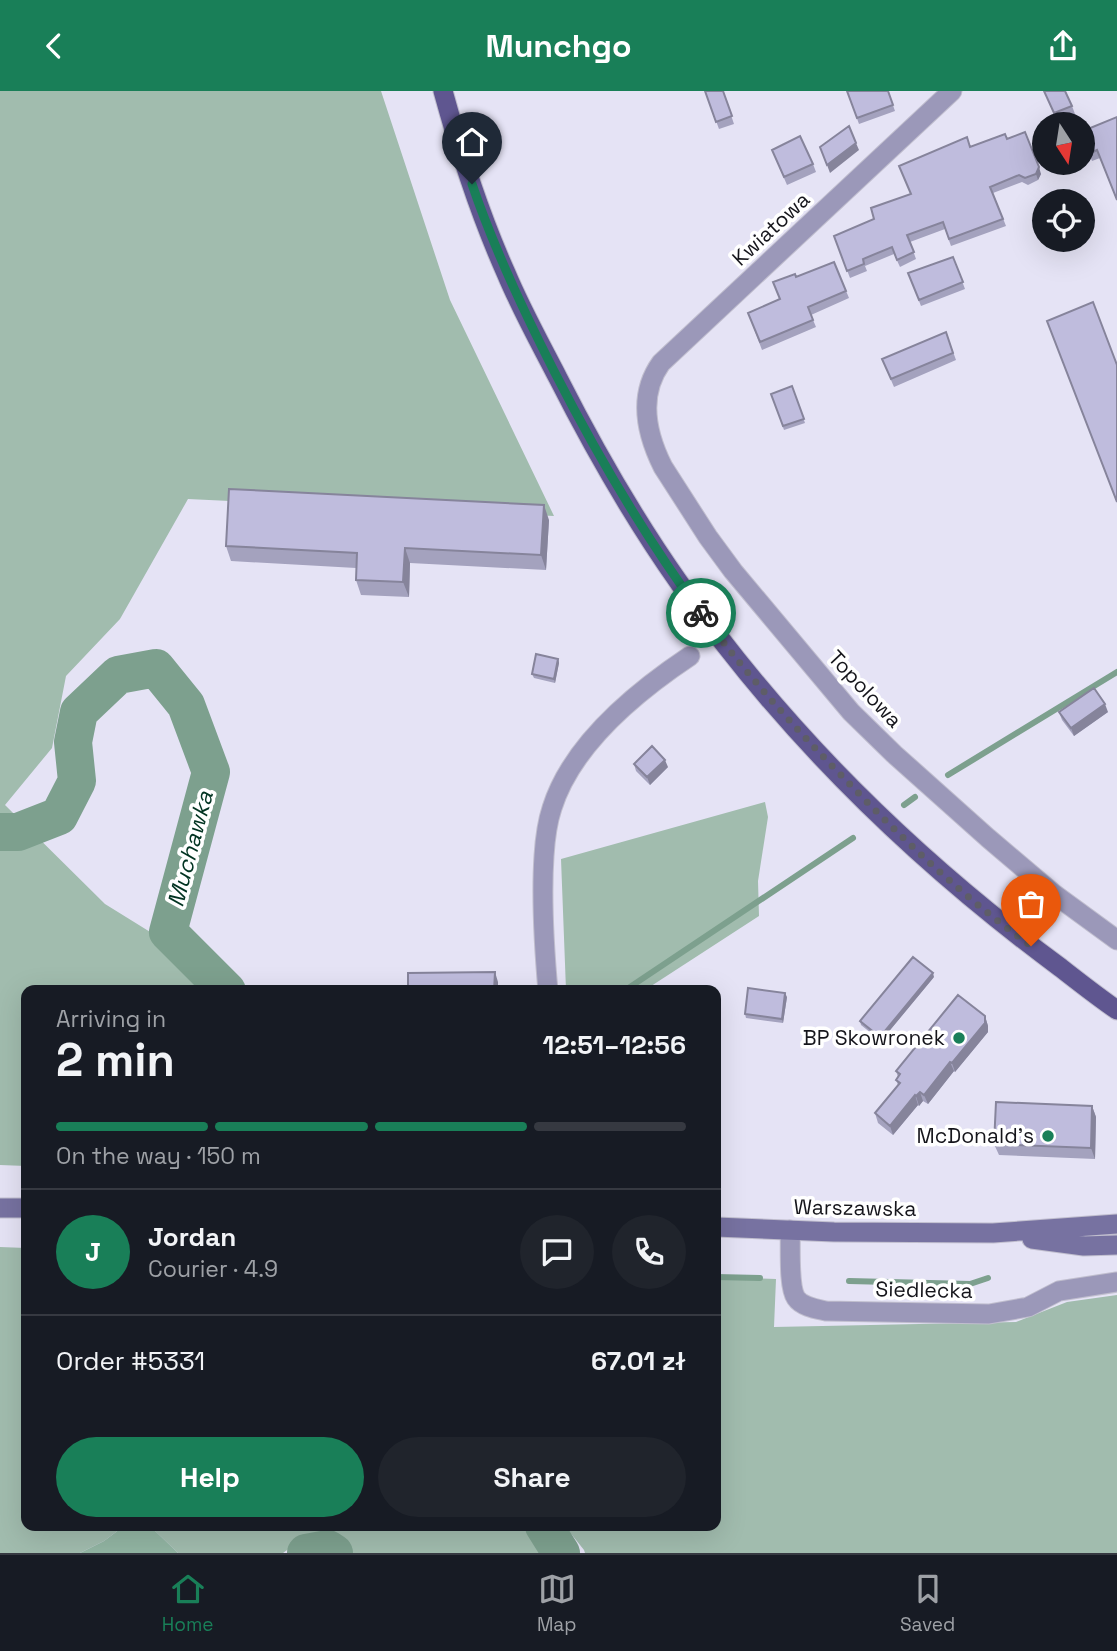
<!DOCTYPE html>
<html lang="en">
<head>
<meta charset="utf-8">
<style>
	:root { --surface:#171b24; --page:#20242c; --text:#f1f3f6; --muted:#9ea1a6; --line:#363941; --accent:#197f58 }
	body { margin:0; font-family:"Space Grotesk",sans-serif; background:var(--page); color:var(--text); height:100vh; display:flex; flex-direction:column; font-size:26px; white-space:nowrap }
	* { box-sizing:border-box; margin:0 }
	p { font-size:23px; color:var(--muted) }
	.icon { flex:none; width:38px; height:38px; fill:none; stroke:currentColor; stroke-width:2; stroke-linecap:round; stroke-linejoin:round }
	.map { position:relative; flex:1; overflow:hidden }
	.side { position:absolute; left:21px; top:894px; width:700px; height:546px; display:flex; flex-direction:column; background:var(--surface); border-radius:14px; box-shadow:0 7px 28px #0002 }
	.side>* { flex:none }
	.needle { width:46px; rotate:168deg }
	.controls { position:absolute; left:1032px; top:21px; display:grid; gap:14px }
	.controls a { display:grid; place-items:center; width:63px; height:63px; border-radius:50%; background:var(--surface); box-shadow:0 7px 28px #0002; font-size:35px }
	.pin { position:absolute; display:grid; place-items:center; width:60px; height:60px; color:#fff; margin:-72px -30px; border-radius:50% 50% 50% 0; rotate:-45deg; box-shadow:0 0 7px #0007 }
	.pin .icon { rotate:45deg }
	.courier { position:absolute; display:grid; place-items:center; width:70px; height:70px; margin:-35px; border:5px solid #197f58; border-radius:50%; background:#fff; color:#222; box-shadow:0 2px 9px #0007 }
	.summary em { font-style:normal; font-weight:700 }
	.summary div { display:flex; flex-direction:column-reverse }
	.summary { display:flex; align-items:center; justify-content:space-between; height:119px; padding:0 35px }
	h1 { font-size:46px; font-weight:700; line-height:52px }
	.bar { display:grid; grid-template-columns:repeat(4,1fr); gap:10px 7px; align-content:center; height:84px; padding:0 35px }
	.bar i { height:9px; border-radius:5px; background:var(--line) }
	.bar .active { background:var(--accent) }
	.bar p { grid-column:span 4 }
	.line { display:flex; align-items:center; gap:18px; padding:0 35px; border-top:2px solid var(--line) }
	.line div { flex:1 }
	.round { display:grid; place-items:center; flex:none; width:74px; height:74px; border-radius:37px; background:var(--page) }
	.button { display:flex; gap:14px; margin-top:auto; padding:14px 35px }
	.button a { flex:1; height:80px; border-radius:42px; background:var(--accent); color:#fff; font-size:28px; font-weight:700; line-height:80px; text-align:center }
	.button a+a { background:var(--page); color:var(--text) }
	header { display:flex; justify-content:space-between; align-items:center; height:91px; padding:0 35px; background:var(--accent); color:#fff; font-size:32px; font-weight:700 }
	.tab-bar { display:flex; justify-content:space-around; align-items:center; height:98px; border-top:2px solid var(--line); background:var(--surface); font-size:19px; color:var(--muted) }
	.tab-bar a { display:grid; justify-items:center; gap:4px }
	.tab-bar .active { color:var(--accent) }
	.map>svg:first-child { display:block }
	.green { fill:#a1bcae }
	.forest { fill:#92b5a3 }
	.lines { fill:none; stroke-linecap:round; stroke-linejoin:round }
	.stream { stroke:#7da08e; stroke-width:6 }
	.river { stroke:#7da08e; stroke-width:38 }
	.minor-casing { stroke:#c0bece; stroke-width:21 }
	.secondary-casing { stroke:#c0bece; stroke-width:21 }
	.primary-casing { stroke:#c0bece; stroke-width:21 }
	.minor { stroke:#9b98b9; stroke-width:19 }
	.secondary { stroke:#7772a1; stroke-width:19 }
	.primary { stroke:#5f5690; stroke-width:19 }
	.wall { fill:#a4a2be }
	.shaded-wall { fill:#86849b }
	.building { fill:#bfbcdd; stroke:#86849b; stroke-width:2 }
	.done { stroke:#5e5d67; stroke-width:7; stroke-dasharray:0 12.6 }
	.route { stroke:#197f58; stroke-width:9 }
	.poi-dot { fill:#197f58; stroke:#fff; stroke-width:2.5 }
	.labels { text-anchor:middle; stroke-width:7; stroke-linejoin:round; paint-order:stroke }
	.street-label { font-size:21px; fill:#15151b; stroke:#fff }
	.poi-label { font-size:21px; fill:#15151b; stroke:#fff; text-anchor:end }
	.water-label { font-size:23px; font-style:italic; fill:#013321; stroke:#fff }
</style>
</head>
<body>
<header><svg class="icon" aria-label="back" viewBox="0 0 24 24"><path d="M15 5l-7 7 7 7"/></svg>Munchgo<svg class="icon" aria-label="share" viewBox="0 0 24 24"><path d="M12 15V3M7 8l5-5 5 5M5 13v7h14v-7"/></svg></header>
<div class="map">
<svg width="1117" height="1462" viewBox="0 0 1117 1462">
	<rect width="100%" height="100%" fill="#e5e3f5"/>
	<path class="green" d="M 0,0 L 381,0 L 450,209 L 554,425 L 188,408 L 120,528 L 66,585 L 52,657 L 5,714 L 105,813 L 197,870 L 219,899 L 26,900 L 26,1075 L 0,1074 Z
		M 765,711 L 768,726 L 758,790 L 759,825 L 645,899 L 566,899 L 561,768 Z
		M 0,1156 L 26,1157 L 26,1435 L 124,1435 L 104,1450 L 80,1462 L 0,1462 Z
		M 716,1186 L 776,1188 L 774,1236 L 1016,1231 L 1067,1211 L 1117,1204 L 1117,1462 L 585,1462 L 584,1459 L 565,1435 L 716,1435 Z
		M 150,1435 L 531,1435 L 536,1438 L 541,1462 L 350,1462 L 336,1452 L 298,1451 L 283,1462 L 178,1462 Z"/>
	<path class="forest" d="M 124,1435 L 150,1435 L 178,1462 L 80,1462 L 104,1450 Z"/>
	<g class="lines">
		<path class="stream" d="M 948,684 L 1117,581
			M 904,714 L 915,706
			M 624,900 L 853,747
			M 716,1186 L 760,1187
			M 849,1190 L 970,1193 L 988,1187"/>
		<path class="river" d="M 0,741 L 18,741 L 59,725 L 77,690 L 73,651 L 79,621 L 118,584 L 156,577 L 186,614 L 211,681 L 168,841 L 227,900
			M 544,1435 L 561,1462
			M 306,1462 L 328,1458 L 334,1462"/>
		<g class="minor-casing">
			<path id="minor" d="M 952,0 L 661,272 C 638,304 646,342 663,376 L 708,446 L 733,480 L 851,621 L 894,663 L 988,747 L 1054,803 L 1117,849
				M 548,900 C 544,855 541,810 544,765 C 545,749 547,732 552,717 C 572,653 636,601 690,565
				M 790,1139 C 791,1155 788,1195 796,1207 C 802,1216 817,1218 826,1220 L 989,1223 L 1028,1216 L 1059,1200 L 1117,1191"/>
		</g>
		<g class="secondary-casing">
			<path id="secondary" d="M 0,1117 L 26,1117
				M 716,1136 L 834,1141 L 993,1142 L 1117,1133
				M 1032,1148 L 1084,1155 L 1117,1154"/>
		</g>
		<g class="primary-casing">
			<path id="primary" d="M 443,0 C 460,62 480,124 506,182 C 521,218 540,252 558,287 C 594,358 634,428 680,493 C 784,641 916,770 1061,877 C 1079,891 1098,906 1117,919"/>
		</g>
		<use href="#minor" class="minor"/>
		<use href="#secondary" class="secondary"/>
		<use href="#primary" class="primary"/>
	</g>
	<path class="wall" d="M 705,0 L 723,0 L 734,33 L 719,38 Z
		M 847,0 L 888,0 L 895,20 L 859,33 Z
		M 1044,0 L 1072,15 L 1075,23 L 1057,30 Z
		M 1117,26 L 1100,67 L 1092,70 L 1083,48 Z
		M 1007,48 L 1041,83 L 1038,89 L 1028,94 L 1022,91 L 993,102 L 1006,135 L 951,155 L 945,138 L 910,151 L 916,168 L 900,176 L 894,163 L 865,175 L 867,180 L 850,187 L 834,145 L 874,128 L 910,103 L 970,56 Z
		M 772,59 L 813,73 L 816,81 L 787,94 Z
		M 953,166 L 965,198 L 921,215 L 908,182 Z
		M 834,171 L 849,207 L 811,224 L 816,236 L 762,259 L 748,222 L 780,208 L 796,186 Z
		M 946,241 L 956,269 L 894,296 L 882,268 Z
		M 792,295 L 805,332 L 784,339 L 771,303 Z
		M 549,429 L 546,479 L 410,472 L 409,506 L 361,504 L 356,489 L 356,477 L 231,470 L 226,455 Z
		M 558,568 L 559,572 L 555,592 L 534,587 L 532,583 Z
		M 1059,621 L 1108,621 L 1074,645 L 1062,629 Z
		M 634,673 L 668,676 L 650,694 L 636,680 Z
		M 934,886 L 881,950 L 861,934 L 860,930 Z
		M 787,906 L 783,932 L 746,927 L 745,923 Z
		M 985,925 L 988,935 L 988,941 L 955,981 L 954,980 L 928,1013 L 923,1010 L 919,1015 L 918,1014 L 893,1044 L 878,1032 L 875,1022 L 898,994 L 896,989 L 898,986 L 896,980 Z
		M 1092,1015 L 1096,1026 L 1095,1068 L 999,1064 L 994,1053 Z"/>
	<path class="shaded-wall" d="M 856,52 L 859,59 L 830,82 L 827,74 Z
		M 1039,76 L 1041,83 L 1038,89 L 1036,83 Z
		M 544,414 L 549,429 L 546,479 L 541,464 Z
		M 405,457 L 410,472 L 409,506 L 403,491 Z
		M 558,568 L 559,572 L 555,592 L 554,588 Z
		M 1105,613 L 1108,621 L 1074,645 L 1071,637 Z
		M 665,669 L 668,676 L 650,694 L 647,686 Z
		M 495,881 L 498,891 L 498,900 L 494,900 Z
		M 933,882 L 934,886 L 881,950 L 880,946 Z
		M 785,902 L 787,906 L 783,932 L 782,928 Z
		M 985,925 L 988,935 L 988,941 L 955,981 L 952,972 Z
		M 950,971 L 954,980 L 928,1013 L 924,1004 Z
		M 920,1001 L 923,1010 L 919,1015 L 916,1005 Z
		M 915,1004 L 918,1014 L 893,1044 L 890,1035 Z
		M 1092,1015 L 1096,1026 L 1095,1068 L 1091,1057 Z"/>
	<path class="building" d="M 705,0 L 723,0 L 732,25 L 716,31 Z
		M 847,0 L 888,0 L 893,14 L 857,27 Z
		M 1044,0 L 1065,0 L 1072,15 L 1054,22 Z
		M 1117,26 L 1117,109 L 1097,59 L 1089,63 L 1083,48 L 1083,40 Z
		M 849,35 L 856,52 L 827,74 L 820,56 Z
		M 1025,41 L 1039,76 L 1036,83 L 1025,87 L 1019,84 L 990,96 L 1003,128 L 949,148 L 943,131 L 907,144 L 914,161 L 897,169 L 892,156 L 863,168 L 864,173 L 847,180 L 834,145 L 874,128 L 871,117 L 911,103 L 899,75 L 967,46 L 970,56 L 1005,43 L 1007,48 Z
		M 800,45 L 813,73 L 784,86 L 772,59 Z
		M 953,166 L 963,191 L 919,209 L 908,182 Z
		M 834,171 L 846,200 L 808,216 L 813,229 L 760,251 L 748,222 L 780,208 L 773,191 L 795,183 L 796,186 Z
		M 1093,211 L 1117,274 L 1117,411 L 1047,230 Z
		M 946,241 L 953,262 L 891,288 L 882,268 Z
		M 792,295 L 804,328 L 783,335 L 771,303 Z
		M 229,398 L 544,414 L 541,464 L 405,457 L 403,491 L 356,489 L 357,462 L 226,455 Z
		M 536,563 L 558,568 L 554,588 L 532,583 Z
		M 1094,597 L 1105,613 L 1071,637 L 1059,621 Z
		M 652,655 L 665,669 L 647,686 L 634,673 Z
		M 913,866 L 933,882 L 880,946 L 860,930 Z
		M 495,881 L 494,900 L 408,900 L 408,882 Z
		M 748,897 L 785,902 L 782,928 L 745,923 Z
		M 958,904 L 985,925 L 985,932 L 952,972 L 950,971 L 924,1004 L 920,1001 L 916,1005 L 915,1004 L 890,1035 L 875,1022 L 900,992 L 896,989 L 900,983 L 896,980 Z
		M 996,1011 L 1092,1015 L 1091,1057 L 994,1053 Z"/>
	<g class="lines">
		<path class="done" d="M 701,522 C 744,580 791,633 841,684 C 900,746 962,805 1031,855"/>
		<path class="route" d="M 472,93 C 494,158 523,219 554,280 C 597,364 645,446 701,522"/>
	</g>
	<g class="poi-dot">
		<circle cx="959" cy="947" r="7"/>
		<circle cx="1048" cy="1045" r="7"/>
	</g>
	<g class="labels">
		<g class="street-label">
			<text transform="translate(771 138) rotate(-43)" y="7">Kwiatowa</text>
			<text transform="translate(865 598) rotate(47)" y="7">Topolowa</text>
			<text transform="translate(855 1117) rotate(1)" y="7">Warszawska</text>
			<text transform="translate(924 1199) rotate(1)" y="7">Siedlecka</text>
		</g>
		<g class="poi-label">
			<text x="945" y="954">BP Skowronek</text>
			<text x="1034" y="1052">McDonald's</text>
		</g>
		<g class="water-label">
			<text transform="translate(190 758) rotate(-75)" y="8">Muchawka</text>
		</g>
	</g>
</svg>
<div class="controls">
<a><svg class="needle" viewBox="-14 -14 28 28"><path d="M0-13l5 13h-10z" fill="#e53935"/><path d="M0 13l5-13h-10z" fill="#9ea1a6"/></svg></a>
<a><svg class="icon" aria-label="locate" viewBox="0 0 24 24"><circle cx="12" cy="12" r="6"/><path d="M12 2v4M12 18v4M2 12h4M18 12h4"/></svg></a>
</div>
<div class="pin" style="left:1031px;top:855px;background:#ea580c"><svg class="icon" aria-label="bag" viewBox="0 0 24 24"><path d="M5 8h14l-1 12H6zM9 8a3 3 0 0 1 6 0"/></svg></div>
<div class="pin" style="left:472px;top:93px;background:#1f2937"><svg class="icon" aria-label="home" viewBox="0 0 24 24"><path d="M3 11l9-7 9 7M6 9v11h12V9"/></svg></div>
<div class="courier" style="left:701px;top:522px"><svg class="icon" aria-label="bike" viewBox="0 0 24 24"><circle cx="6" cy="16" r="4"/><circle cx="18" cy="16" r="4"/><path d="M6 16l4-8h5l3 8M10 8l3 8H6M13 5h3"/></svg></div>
<section class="side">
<div class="summary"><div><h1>2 min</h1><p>Arriving in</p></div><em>12:51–12:56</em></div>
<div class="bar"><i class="active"></i><i class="active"></i><i class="active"></i><i></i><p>On the way · 150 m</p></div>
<div class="line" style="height:126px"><b class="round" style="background:var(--accent);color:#fff">J</b><div><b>Jordan</b><p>Courier · 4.9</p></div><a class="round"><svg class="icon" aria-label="chat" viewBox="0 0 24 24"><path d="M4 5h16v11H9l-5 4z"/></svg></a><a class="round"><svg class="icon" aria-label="phone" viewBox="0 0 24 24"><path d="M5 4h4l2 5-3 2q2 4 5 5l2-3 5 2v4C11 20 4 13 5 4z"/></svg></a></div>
<div class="line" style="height:91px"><div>Order #5331</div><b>67.01 zł</b></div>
<div class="button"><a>Help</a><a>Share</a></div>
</section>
</div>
<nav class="tab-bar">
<a class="active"><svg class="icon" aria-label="home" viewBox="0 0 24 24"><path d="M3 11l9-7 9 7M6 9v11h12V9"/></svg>Home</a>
<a><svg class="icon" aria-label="map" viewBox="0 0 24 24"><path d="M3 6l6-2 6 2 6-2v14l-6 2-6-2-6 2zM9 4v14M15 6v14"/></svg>Map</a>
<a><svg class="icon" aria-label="saved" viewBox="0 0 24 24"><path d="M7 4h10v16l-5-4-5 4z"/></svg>Saved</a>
</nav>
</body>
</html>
